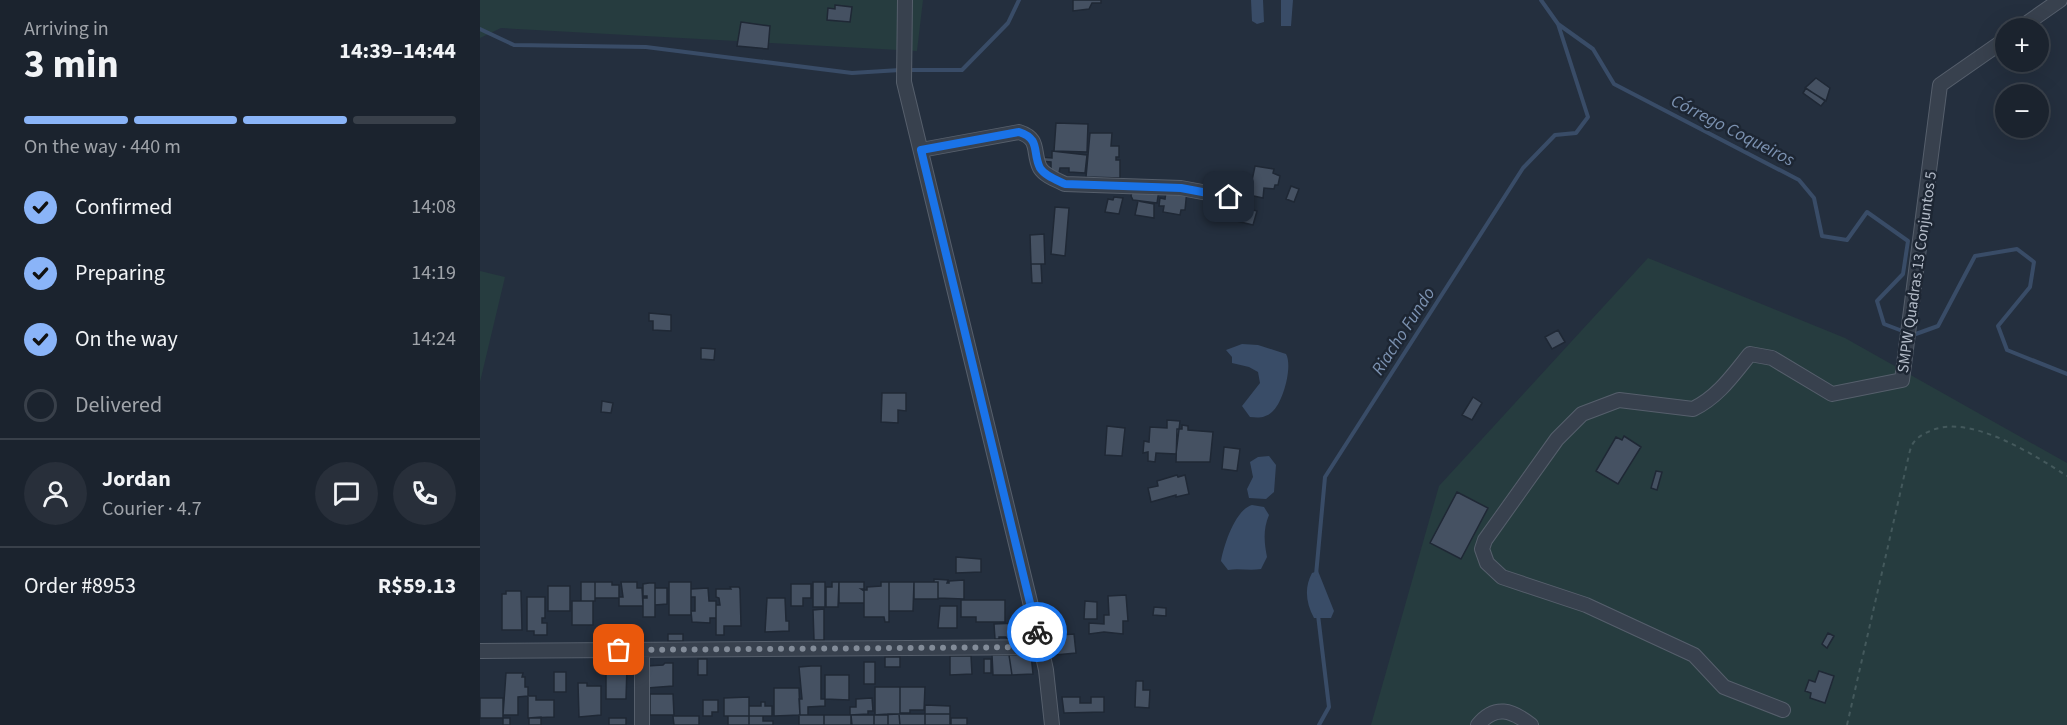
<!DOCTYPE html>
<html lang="en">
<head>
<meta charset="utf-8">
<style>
	:root { --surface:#1b232e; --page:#282f3a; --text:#f1f3f6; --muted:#a0a4aa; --line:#39404a; --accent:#8ab4f8 }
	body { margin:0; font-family:"Source Sans 3",sans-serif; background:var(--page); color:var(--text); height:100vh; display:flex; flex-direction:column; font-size:22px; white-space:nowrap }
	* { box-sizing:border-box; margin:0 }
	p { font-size:20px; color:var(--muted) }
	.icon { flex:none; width:33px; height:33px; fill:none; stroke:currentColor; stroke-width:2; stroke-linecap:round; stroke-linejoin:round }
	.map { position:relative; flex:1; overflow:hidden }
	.side { display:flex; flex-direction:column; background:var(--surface); width:480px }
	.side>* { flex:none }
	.fabs { position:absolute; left:1515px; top:18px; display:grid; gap:12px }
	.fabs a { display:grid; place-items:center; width:54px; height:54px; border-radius:50%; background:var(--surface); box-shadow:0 6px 24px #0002,0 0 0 2px var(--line); font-size:30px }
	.pin { position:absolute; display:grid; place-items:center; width:51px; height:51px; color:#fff; margin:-26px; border-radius:12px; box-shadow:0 3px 9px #0006 }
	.courier { position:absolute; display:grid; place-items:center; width:60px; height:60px; margin:-30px; border:4px solid #1a73e8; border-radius:50%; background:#fff; color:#222; box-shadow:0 2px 8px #0007 }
	.summary em { font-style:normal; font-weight:700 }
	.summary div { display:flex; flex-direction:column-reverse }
	.summary { display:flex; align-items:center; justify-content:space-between; height:102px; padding:0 24px }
	h1 { font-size:39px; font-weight:700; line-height:45px }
	.bar { display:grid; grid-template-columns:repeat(4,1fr); gap:9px 6px; align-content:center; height:72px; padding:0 24px }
	.bar i { height:8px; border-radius:4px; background:var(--line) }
	.bar .current { background:var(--accent) }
	.bar p { grid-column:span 4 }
	.line { display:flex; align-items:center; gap:15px; padding:0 24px; border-top:2px solid var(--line) }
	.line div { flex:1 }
	.round { display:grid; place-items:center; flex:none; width:63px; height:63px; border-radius:32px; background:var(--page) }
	ol { padding:0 24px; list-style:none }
	li { display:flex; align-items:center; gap:18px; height:66px }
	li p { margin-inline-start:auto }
	li .icon { padding:6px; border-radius:50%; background:var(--accent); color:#111; stroke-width:4 }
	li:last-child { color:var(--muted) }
	li i { width:33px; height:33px; border:3px solid var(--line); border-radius:50% }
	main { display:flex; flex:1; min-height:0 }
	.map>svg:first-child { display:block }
	.green { fill:#263c3f }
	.water { fill:#394c67 }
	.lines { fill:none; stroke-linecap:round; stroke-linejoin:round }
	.stream { stroke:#394c67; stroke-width:4 }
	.building { fill:#455162; stroke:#1f2835; stroke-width:1.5 }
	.minor-casing { stroke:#565f6c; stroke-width:16 }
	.path { stroke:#44595c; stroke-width:2; stroke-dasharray:4.5 4.5; stroke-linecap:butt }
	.minor { stroke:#38414e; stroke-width:14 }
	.done { stroke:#828b98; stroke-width:6; stroke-dasharray:0 10.8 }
	.route { stroke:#1a73e8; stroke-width:8 }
	.labels { text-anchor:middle; stroke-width:5; stroke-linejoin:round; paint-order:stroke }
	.street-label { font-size:16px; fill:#b4bcc9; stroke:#1d2633 }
	.water-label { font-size:18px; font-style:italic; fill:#7c92b1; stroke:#1d2633 }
</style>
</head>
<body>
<main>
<section class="side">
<div class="summary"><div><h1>3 min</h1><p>Arriving in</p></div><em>14:39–14:44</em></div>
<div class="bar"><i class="current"></i><i class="current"></i><i class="current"></i><i></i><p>On the way · 440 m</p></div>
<ol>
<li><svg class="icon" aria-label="check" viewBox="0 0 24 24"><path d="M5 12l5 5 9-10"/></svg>Confirmed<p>14:08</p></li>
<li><svg class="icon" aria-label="check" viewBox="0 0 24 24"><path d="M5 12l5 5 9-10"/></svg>Preparing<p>14:19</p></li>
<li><svg class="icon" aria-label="check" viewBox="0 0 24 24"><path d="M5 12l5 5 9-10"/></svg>On the way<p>14:24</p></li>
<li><i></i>Delivered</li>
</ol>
<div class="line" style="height:108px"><a class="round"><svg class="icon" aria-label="person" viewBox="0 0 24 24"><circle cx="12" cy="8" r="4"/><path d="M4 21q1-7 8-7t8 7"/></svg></a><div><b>Jordan</b><p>Courier · 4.7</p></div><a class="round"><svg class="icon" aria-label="chat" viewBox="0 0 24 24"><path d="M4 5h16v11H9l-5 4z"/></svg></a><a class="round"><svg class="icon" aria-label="phone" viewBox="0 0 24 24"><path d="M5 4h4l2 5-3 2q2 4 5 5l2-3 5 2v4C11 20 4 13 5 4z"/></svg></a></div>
<div class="line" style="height:78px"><div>Order #8953</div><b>R$59.13</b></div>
</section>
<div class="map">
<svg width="1587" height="725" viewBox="0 0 1587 725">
	<rect width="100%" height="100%" fill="#242f3e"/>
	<path class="green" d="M 0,0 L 443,0 L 437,51 L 21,28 L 0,38 Z
		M 1168,258 L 1365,338 L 1587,463 L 1587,725 L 891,725 L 959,486 Z
		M 0,271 L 25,277 L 0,382 Z"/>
	<path class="water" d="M 771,0 L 783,0 L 784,22 L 777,24 L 772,21 Z
		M 801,0 L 813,0 L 811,26 L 801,26 Z
		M 762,344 L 778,345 L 806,354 C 813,366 803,403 792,412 C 785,418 779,418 770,417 L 762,406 L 780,383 L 778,372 L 769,367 L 752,363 L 752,357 L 746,350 Z
		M 789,456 L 796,465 L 794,492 L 786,499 L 769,498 L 767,489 L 773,477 L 770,462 L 778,457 Z
		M 772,505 L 784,507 L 789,515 C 783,529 784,542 787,557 L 781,569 C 769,571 759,568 748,570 L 741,561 C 744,545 755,510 772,505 Z
		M 838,571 L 854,611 L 851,618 L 834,618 C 826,603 824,588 832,573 Z"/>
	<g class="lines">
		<path class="stream" d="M 1078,24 L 1113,49 L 1134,84 L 1319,180 L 1334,198 L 1342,236 L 1367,240 L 1387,212 L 1428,241 L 1423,274 L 1397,301 L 1404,324 L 1433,335 L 1458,326 L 1495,256 L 1537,249 L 1554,262 L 1550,287 L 1518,326 L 1527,350 L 1587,374
			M 0,29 L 34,45 L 166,47 L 372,73 L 420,70
			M 428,70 L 482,70 L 528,23 L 539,0
			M 836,575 L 845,477 L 1043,168 L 1075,135 L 1096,133 L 1108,117 L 1078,24 L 1061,0
			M 838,615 L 849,707 L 839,725"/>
	</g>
	<path class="building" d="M 593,0 L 621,0 L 621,3 L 612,3 L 609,9 L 593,11 Z
		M 355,5 L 372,7 L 370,22 L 347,20 L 348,8 L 355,9 Z
		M 261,22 L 290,26 L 288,49 L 257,46 Z
		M 1336,78 L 1350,88 L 1346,101 L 1325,88 Z
		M 1326,88 L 1345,101 L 1341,106 L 1323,93 Z
		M 576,123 L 608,124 L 607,152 L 574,151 Z
		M 610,133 L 632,133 L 631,146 L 639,146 L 639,157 L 636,157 L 636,160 L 640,160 L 640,178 L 606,177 Z
		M 572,151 L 607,155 L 605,173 L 589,172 L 589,168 L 580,168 L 579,173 L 571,173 L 571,162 L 559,161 L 560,157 L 572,158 Z
		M 775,166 L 794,169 L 793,173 L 800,176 L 798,185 L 795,185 L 794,189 L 784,188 L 783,198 L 769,195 Z
		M 811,186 L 819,189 L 814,202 L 806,199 Z
		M 653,187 L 679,190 L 677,203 L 653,200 L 651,196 Z
		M 707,190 L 705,210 L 701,210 L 700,215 L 683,212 L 684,206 L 679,206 L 680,198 L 685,199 L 686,192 Z
		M 634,197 L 643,198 L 639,214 L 625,212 L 628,199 L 633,200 Z
		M 658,201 L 674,204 L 674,218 L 655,215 Z
		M 747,204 L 777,211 L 773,225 L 744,218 Z
		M 575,207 L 589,208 L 585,256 L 571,254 Z
		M 564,234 L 565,264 L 551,264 L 550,235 Z
		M 551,264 L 561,264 L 562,283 L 552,283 Z
		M 169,313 L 191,315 L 191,331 L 173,330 L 173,321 L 169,321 Z
		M 1078,330 L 1085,342 L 1072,349 L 1065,337 Z
		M 221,348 L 235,349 L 234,360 L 221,359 Z
		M 402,393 L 426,393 L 426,411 L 418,410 L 418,423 L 401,422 Z
		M 993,397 L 1002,403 L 992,420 L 982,415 Z
		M 122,401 L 133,403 L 131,413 L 121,412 Z
		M 687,420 L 700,421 L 696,454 L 676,453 L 675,462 L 668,461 L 668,452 L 663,453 L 664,441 L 669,442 L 670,427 L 687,428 Z
		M 702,425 L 708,426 L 708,430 L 733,432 L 730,462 L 696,462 L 697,429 L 702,429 Z
		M 627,426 L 645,428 L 642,456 L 625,455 Z
		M 1144,436 L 1161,447 L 1138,484 L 1116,471 L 1136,437 L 1142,440 Z
		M 744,447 L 760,449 L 757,471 L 742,469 Z
		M 1176,471 L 1182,472 L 1177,490 L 1171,488 Z
		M 697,475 L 698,477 L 705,475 L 709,494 L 696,497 L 696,495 L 671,502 L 668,488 L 678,486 L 677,481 Z
		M 977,492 L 1008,508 L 981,559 L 950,543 Z
		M 476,557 L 501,559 L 501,572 L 476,573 Z
		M 454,579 L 468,580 L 467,583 L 469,583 L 469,581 L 484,580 L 484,599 L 458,598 L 458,582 L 454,582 Z
		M 101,582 L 115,582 L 115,601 L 101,601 Z
		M 115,582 L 132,582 L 132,585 L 139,585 L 139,598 L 115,598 Z
		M 141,582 L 157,582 L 157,588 L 162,588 L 163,606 L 139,606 L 139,597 L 143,597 Z
		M 189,582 L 211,582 L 211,615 L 189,615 Z
		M 333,582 L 345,582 L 345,607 L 333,607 Z
		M 352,582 L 359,582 L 358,607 L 346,607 L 346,587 L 352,587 Z
		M 359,582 L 384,582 L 384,589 L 381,589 L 384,591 L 384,603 L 359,603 Z
		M 401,582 L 409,582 L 409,622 L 405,622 L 404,617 L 384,617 L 384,590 L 387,590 L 387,587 L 401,586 Z
		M 409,582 L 434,582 L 433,611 L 409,611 Z
		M 434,582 L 458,582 L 458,599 L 434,599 Z
		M 169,583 L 175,583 L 175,617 L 163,617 L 163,598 L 167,598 L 167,596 L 163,596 L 163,584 Z
		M 311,584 L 331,584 L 331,598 L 323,598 L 323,606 L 311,606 Z
		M 68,586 L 90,586 L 90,611 L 68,611 Z
		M 250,587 L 259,587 L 260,589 L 261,626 L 244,626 L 244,635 L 236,635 L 236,605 L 240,605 L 239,598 L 236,597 L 236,589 L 251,589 Z
		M 175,588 L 187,588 L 187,604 L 175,605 Z
		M 228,588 L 229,601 L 236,601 L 236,618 L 230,618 L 230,623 L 212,622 L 211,611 L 215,611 L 215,597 L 211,597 L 211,589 Z
		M 26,591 L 41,591 L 42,630 L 22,630 L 22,594 L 26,594 Z
		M 646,595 L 648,621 L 643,621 L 643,634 L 624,632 L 609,634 L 609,623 L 624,624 L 624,615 L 629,615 L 628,596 Z
		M 47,597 L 65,597 L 65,618 L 62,618 L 62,623 L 67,623 L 67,635 L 54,635 L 54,631 L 47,631 Z
		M 287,598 L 305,598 L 306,621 L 309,621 L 309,631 L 285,632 Z
		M 481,600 L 525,600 L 525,622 L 496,622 L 496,617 L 481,617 Z
		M 92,601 L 113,601 L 113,625 L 92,625 Z
		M 605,601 L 617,602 L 617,619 L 604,619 Z
		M 460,606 L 477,606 L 477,628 L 458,628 Z
		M 674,607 L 686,608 L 686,616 L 673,615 Z
		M 344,609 L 344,640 L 334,640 L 333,610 Z
		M 538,623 L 541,638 L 527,639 L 526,637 L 519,637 L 519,639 L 515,639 L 514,624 Z
		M 581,632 L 581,635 L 594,634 L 596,653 L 575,655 L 572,633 Z
		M 1348,633 L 1354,636 L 1347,648 L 1342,644 Z
		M 188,634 L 203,634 L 203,641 L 188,641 Z
		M 535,648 L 544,650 L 544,655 L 551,654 L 553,674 L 532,675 L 529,655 L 536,655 Z
		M 512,655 L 529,655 L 532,675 L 513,675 Z
		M 470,656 L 491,656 L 492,674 L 470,675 Z
		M 405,657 L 420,657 L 420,667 L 405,667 Z
		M 218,659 L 227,659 L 227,675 L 218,675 Z
		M 504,659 L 511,659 L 511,673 L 504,673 Z
		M 384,662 L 395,662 L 395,684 L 384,684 Z
		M 185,663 L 193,663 L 193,686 L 167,688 L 167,666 L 183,665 Z
		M 126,666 L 147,666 L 146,699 L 126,699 Z
		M 331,666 L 341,666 L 341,699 L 345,699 L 345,706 L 328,707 L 328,715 L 320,715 L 319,699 L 322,699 L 319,667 Z
		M 1339,671 L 1354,676 L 1345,703 L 1330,698 L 1331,693 L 1325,691 L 1329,680 L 1335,682 Z
		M 74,672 L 86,672 L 86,692 L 74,692 Z
		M 26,673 L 43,673 L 42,677 L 45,677 L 45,687 L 48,687 L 48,696 L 38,697 L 38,715 L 23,715 Z
		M 345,675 L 369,675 L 369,700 L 345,699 Z
		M 656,681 L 663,681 L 663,690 L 670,690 L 669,708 L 655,707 Z
		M 98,683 L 107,683 L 107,686 L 121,686 L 121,715 L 99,717 Z
		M 395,687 L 420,687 L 420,714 L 395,715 Z
		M 420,687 L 445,687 L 444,710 L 430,710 L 430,713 L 420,713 Z
		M 294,688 L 319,688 L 320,715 L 294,716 Z
		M 170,694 L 193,694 L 194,715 L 170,715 Z
		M 48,696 L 56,696 L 56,700 L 74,700 L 74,717 L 48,718 Z
		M 269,697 L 269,716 L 244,716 L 244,698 Z
		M 582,697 L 600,697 L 600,703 L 611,703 L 611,697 L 624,697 L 624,712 L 584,713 Z
		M 0,698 L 23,698 L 23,718 L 0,718 Z
		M 392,698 L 393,711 L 388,711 L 388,714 L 370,715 L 370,707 L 376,707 L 376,699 Z
		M 223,700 L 238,700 L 238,712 L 232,712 L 232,716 L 223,716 Z
		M 281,702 L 285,702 L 285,706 L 292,706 L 292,716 L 269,716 L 269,706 L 281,706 Z
		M 445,705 L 470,706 L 470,714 L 445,714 Z
		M 408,714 L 408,725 L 394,725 L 394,715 Z
		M 408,714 L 419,714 L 420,725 L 408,725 Z
		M 419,714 L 445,714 L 445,725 L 420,725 Z
		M 445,714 L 470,714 L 470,725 L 445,725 Z
		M 319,715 L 344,715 L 344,725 L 319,725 Z
		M 344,715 L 371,715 L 371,725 L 344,725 Z
		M 371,715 L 394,715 L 394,725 L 372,725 Z
		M 193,716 L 219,716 L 219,725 L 194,725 Z
		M 248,716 L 269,716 L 269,725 L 248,725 Z
		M 269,716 L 283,716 L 283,721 L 293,721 L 293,725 L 269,725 Z
		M 61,717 L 61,725 L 49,725 L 49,718 Z
		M 23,718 L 30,718 L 30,725 L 23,725 Z
		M 129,718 L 146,718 L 146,725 L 129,725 Z
		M 471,718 L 487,718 L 487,725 L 471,725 Z"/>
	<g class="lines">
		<g class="minor-casing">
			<path id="minor" d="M 425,0 L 424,82 L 561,647 L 566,670 L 572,725
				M 1540,28 L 1580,0
				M 441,150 L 539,132 C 561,139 552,152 560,168 C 565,176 577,180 585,184 L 701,188 L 749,197
				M 162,650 L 162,725
				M 0,651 L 561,647
				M 1303,710 L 1244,687 L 1214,655 L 1106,605 L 1022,577 L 1007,563 L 1002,549 L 1005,540 L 1077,439 L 1102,414 L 1139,400 L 1213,409 C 1238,397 1253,375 1270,354 L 1292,358 L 1352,394 L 1422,380 L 1460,85 L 1526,39
				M 998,725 C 1015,704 1032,710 1051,725"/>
		</g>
		<path class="path" d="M 1367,725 L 1428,459 C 1429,455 1430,449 1432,445 C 1436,438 1443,434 1450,431 C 1490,413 1554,455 1587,476"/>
		<use href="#minor" class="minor"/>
	</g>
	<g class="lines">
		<path class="done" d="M 139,650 L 561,647 L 557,632"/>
		<path class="route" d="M 557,632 L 441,150 L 539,132 C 561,139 552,152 560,168 C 565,176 577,180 585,184 L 701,188 L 749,197"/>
	</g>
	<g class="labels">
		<g class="street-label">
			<text transform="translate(1436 272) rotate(-82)" y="6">SMPW Quadras 13 Conjuntos 5</text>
		</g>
		<g class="water-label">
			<text transform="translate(1253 130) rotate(27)" y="6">Córrego Coqueiros</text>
			<text transform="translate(923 331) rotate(-57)" y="6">Riacho Fundo</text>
		</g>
	</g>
</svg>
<div class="fabs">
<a>+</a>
<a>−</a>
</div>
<div class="pin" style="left:139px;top:650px;background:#ea580c"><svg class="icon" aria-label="bag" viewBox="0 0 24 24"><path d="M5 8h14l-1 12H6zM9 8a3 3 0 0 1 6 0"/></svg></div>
<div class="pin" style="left:749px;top:197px;background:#1f2937"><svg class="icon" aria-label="home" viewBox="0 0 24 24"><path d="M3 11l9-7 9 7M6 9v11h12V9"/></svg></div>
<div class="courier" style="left:557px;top:632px"><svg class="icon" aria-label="bike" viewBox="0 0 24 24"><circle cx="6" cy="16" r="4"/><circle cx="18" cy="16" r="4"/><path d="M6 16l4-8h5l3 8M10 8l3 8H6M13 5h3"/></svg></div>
</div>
</main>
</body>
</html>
